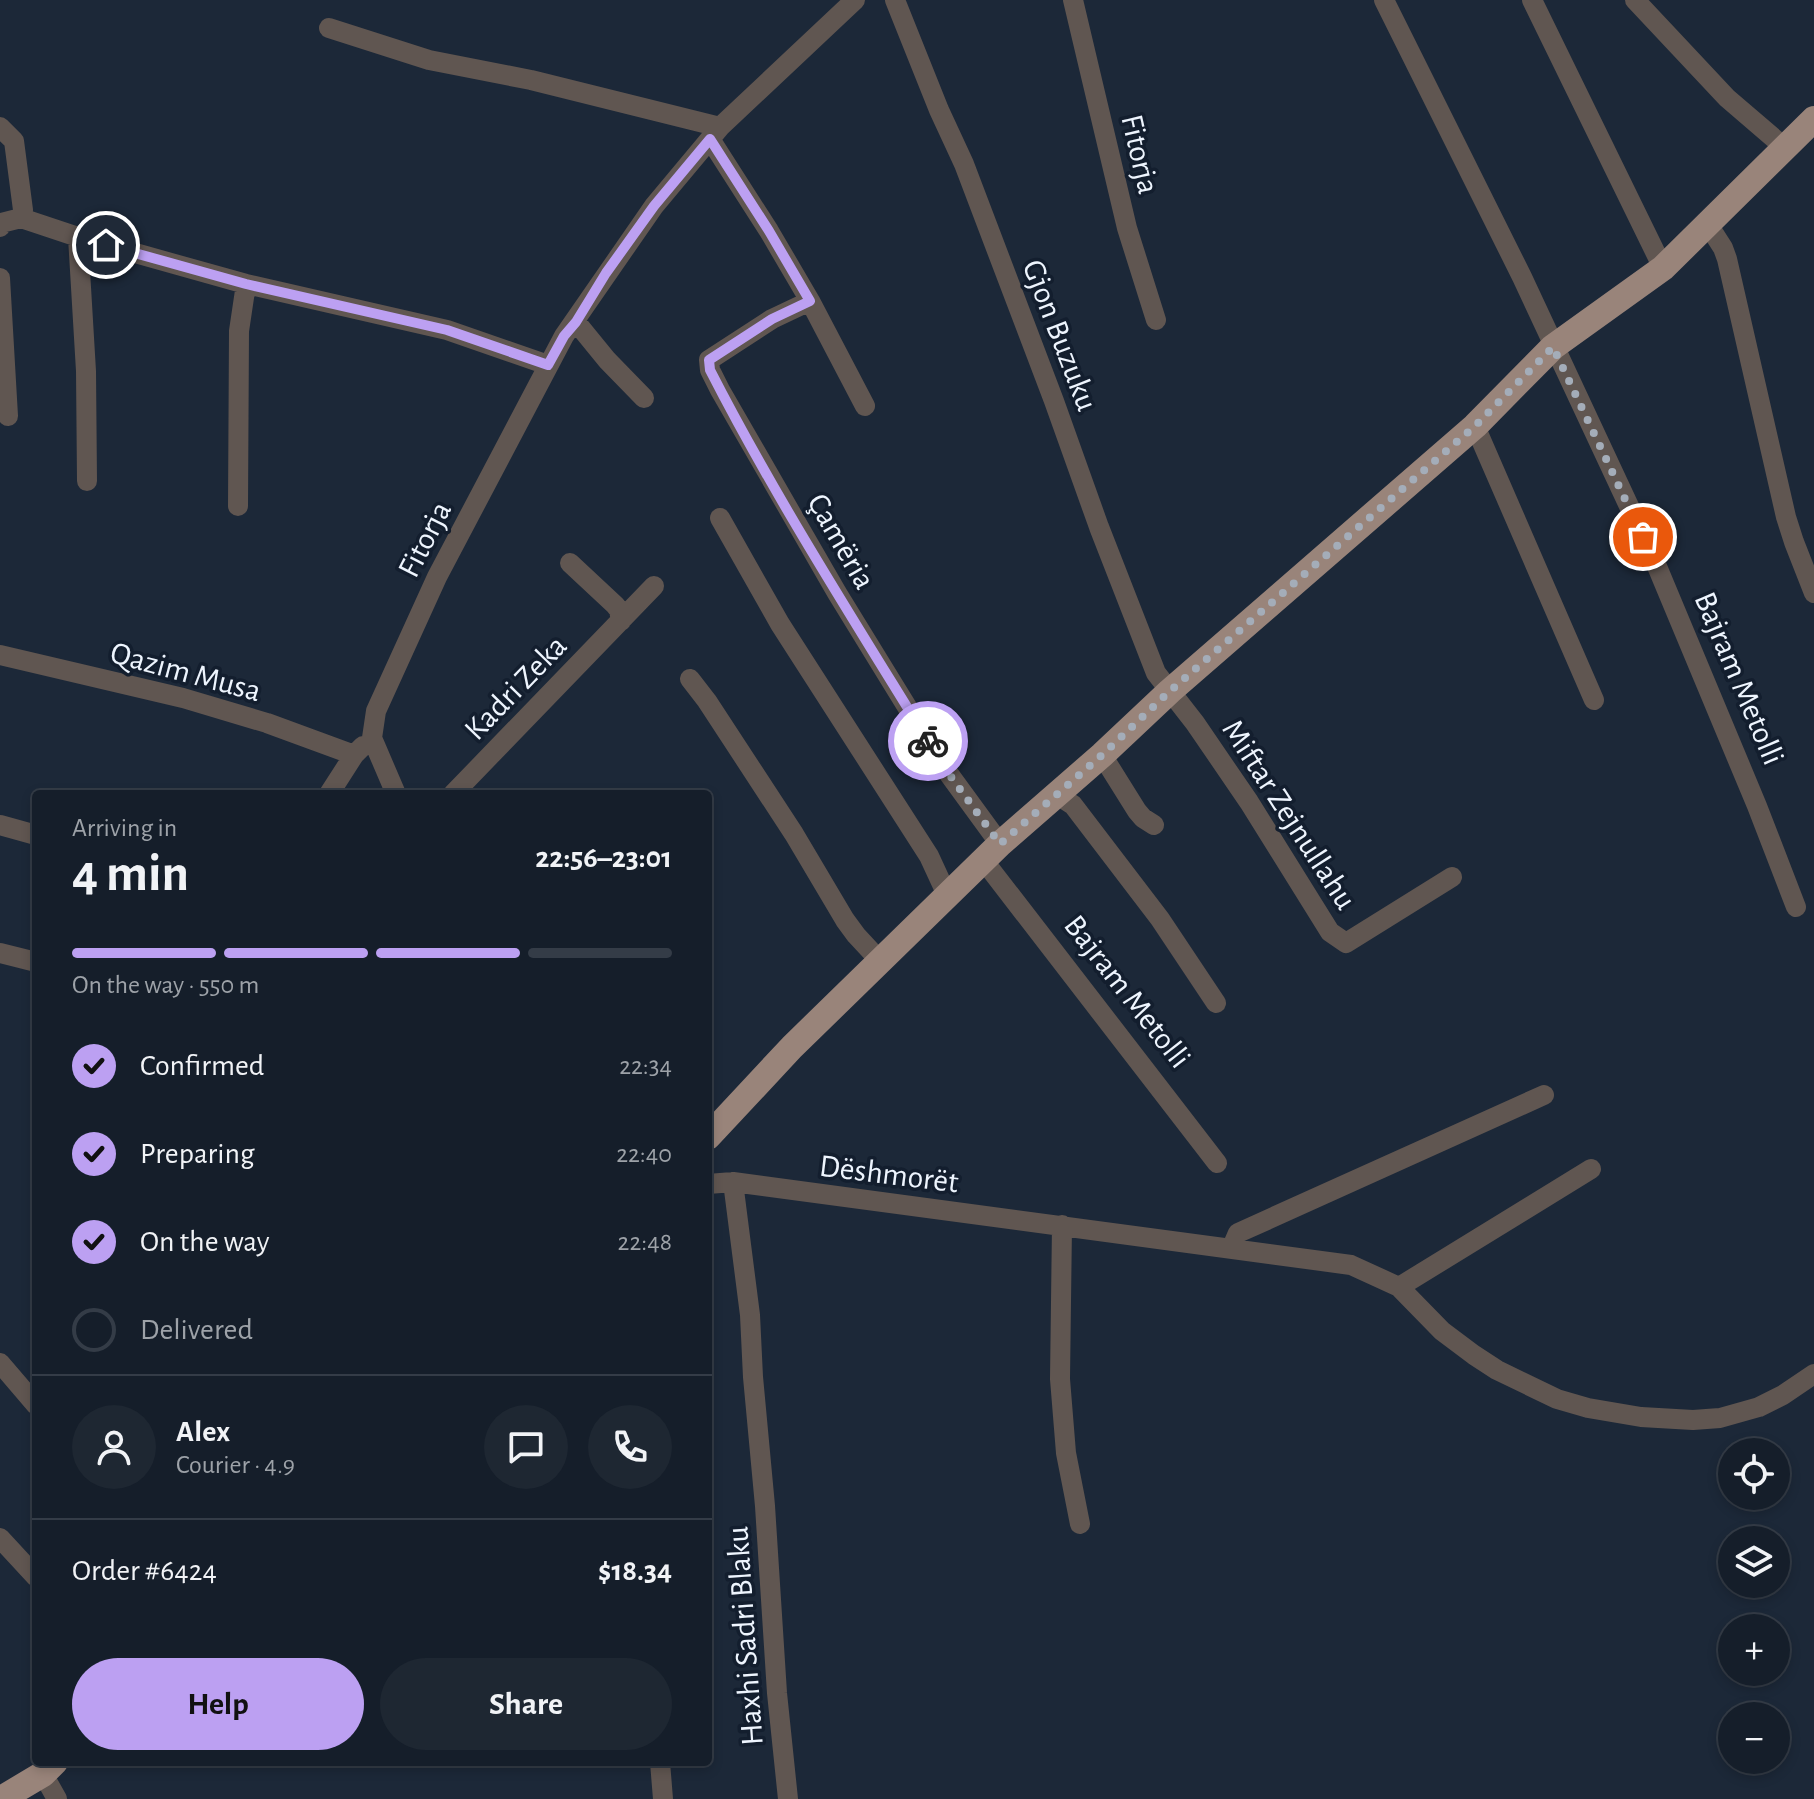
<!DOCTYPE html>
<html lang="en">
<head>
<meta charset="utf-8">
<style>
	:root { --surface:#151e2a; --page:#1e2732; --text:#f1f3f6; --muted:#9da2a8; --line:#343c47; --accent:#bca0f2 }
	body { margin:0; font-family:"Alegreya Sans",sans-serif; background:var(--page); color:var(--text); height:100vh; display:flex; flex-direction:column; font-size:30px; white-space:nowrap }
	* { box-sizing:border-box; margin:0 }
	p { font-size:26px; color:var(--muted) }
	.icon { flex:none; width:44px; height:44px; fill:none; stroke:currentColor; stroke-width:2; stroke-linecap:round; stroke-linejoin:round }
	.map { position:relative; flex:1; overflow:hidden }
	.sheet { position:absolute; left:32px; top:790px; width:680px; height:976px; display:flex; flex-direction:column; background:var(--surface); border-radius:8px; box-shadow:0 4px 12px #0003,0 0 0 2px var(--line) }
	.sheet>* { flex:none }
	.controls { position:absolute; left:1718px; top:1438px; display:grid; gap:16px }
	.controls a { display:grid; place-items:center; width:72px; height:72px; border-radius:50%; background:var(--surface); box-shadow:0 4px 12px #0003,0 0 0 2px var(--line); font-size:40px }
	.pin { position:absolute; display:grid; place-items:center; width:68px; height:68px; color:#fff; margin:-34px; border:4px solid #fff; border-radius:50%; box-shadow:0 2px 8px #0007 }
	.courier { position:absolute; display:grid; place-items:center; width:80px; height:80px; margin:-40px; border:6px solid #bca0f2; border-radius:50%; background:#fff; color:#222; box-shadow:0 2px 10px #0007 }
	.summary em { font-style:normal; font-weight:700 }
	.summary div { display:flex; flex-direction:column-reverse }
	.summary { display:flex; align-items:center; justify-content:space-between; height:136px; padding:0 40px }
	h1 { font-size:52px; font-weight:700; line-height:60px }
	.bar { display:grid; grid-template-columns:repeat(4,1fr); gap:12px 8px; align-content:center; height:96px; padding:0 40px }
	.bar i { height:10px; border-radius:6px; background:var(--line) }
	.bar .on { background:var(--accent) }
	.bar p { grid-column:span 4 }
	.line { display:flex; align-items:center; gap:20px; padding:0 40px; border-top:2px solid var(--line) }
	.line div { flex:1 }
	.round { display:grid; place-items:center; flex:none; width:84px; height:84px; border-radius:42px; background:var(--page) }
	ol { padding:0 40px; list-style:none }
	li { display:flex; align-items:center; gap:24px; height:88px }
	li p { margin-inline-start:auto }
	li .icon { padding:8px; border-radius:50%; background:var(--accent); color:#111; stroke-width:4 }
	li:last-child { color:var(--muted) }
	li i { width:44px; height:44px; border:4px solid var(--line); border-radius:50% }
	.action { display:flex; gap:16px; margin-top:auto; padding:16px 40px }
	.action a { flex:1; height:92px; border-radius:48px; background:var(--accent); color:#111; font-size:32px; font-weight:700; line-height:92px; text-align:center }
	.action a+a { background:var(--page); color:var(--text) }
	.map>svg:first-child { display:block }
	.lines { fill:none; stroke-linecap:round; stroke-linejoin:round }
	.minor { stroke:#605651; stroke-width:20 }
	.major { stroke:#99847a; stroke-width:26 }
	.done { stroke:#a4adb9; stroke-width:8; stroke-dasharray:0 14.4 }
	.route { stroke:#bca0f2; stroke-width:10 }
	.labels { text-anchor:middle; stroke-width:7; stroke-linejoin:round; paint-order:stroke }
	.street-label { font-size:32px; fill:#eef5fe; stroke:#131e2e }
</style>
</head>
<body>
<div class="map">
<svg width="1814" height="1799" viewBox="0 0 1814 1799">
	<rect width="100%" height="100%" fill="#1c2838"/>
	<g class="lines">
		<path class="minor" d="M 895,0 L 939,110 L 964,164 L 1054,401 L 1099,527 L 1156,673 L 1195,723 L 1249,802 L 1330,932 L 1346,943 L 1452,877
			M 1073,0 L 1127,228 L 1156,320
			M 1384,0 L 1522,277 L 1656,564 L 1757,806 L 1796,907
			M 1532,0 L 1663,268
			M 1635,0 L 1727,98 L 1784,147
			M 329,28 L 429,60 L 531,80 L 720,127
			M 0,127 L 14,141 L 23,210 L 21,218
			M 710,139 L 769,231 L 810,301
			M 1707,223 L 1723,248 L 1727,259 L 1786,517 L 1794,542 L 1814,593
			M 0,227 L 1,223 L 21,218 L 78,237 L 246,284 L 447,330 L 548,365
			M 78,237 L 86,371 L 87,481
			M 0,278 L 8,416
			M 576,322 L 607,360 L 644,398
			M 865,406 L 810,301 L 772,319 L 709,360 L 710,370 L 720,390 L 837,593 L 896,689 L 946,770 L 1000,844
			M 1475,426 L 1594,700
			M 238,506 L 239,331 L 246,284
			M 720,518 L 780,624 L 929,856 L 947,895
			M 570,563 L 615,605 L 619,610 L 621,621
			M 0,655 L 183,698 L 267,723 L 354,755
			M 690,679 L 707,701 L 794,834 L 845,920 L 856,935 L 881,962
			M 1102,755 L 1137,811 L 1143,818 L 1154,825
			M 329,794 L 354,755 L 363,746
			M 396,794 L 372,738 L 376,711 L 437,577 L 564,336 L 654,206 L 720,127 L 855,0
			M 453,794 L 654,586
			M 1056,794 L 1073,805 L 1160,919 L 1216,1003
			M 0,825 L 36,835
			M 984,861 L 1217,1163
			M 0,953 L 36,962
			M 733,1182 L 750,1315 L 753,1377 L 765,1506 L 777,1693 L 788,1799
			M 708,1184 L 733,1182 L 1351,1265 L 1399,1287 L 1442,1331 L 1474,1355 L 1497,1370 L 1557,1399 L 1588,1408 L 1641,1417 L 1693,1420 L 1720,1418 L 1759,1407 L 1783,1395 L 1814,1374
			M 1062,1225 L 1060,1379 L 1066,1453 L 1080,1524
			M 1232,1247 L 1238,1233 L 1544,1095
			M 1399,1287 L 1591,1169
			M 0,1363 L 36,1405
			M 0,1538 L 36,1577
			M 660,1762 L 663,1799
			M 43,1774 L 57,1799"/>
		<path class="major" d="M 708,1137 L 792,1047 L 1000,844 L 1102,755 L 1170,691 L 1475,426 L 1553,347 L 1663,268 L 1814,119
			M 1,1799 L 43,1774 L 55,1762"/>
	</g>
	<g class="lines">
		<path class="done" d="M 928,741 L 946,770 L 1000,844 L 1102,755 L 1170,691 L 1475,426 L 1553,347 L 1643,537"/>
		<path class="route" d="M 106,245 L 246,284 L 447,330 L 548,365 L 564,336 L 576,322 L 606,273 L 654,206 L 710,139 L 769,231 L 810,301 L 772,319 L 709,360 L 710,370 C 775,497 853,619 928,741"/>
	</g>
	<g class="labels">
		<g class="street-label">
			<text transform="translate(1141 154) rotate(77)" y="11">Fitorja</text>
			<text transform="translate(1061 335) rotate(69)" y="11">Gjon Buzuku</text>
			<text transform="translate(424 539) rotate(-63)" y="11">Fitorja</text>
			<text transform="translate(842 541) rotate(60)" y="11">Çamëria</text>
			<text transform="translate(186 671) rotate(15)" y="11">Qazim Musa</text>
			<text transform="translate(1740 678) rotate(67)" y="11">Bajram Metolli</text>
			<text transform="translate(515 687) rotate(-46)" y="11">Kadri Zeka</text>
			<text transform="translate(1290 814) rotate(57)" y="11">Miftar Zejnullahu</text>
			<text transform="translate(1128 991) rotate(52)" y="11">Bajram Metolli</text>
			<text transform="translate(889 1173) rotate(7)" y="11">Dëshmorët</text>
			<text transform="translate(744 1636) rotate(-94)" y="11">Haxhi Sadri Blaku</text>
		</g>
	</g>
</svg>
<div class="controls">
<a><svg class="icon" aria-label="locate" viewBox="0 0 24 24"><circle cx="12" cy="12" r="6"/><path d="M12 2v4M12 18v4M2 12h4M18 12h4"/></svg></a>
<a><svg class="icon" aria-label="layers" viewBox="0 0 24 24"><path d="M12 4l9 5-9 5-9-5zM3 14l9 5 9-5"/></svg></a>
<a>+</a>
<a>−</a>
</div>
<div class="pin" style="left:1643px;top:537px;background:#ea580c"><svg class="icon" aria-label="bag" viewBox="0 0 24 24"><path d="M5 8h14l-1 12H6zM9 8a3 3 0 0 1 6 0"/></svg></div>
<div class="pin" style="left:106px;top:245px;background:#1f2937"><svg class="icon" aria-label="home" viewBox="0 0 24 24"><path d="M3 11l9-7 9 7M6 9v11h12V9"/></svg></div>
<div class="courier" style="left:928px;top:741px"><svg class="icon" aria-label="bike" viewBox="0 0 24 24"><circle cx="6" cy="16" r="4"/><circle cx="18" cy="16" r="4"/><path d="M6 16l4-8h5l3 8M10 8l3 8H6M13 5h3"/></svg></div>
<section class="sheet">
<div class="summary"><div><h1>4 min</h1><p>Arriving in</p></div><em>22:56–23:01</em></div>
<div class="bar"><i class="on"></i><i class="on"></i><i class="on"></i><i></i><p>On the way · 550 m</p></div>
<ol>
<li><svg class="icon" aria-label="check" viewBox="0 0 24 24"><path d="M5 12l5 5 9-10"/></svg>Confirmed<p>22:34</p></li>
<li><svg class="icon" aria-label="check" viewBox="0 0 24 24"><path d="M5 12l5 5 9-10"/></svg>Preparing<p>22:40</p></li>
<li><svg class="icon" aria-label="check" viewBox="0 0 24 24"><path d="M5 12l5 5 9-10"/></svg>On the way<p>22:48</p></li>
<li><i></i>Delivered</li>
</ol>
<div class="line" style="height:144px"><a class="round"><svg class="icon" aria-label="person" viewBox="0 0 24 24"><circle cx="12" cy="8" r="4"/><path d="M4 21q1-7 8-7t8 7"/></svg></a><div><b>Alex</b><p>Courier · 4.9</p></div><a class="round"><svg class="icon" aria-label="chat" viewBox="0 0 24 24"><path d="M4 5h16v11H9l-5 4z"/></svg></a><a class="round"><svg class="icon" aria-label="phone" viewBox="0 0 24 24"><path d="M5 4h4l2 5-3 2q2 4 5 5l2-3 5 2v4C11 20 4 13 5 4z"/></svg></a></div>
<div class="line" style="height:104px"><div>Order #6424</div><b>$18.34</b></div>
<div class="action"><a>Help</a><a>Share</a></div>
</section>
</div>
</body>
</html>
